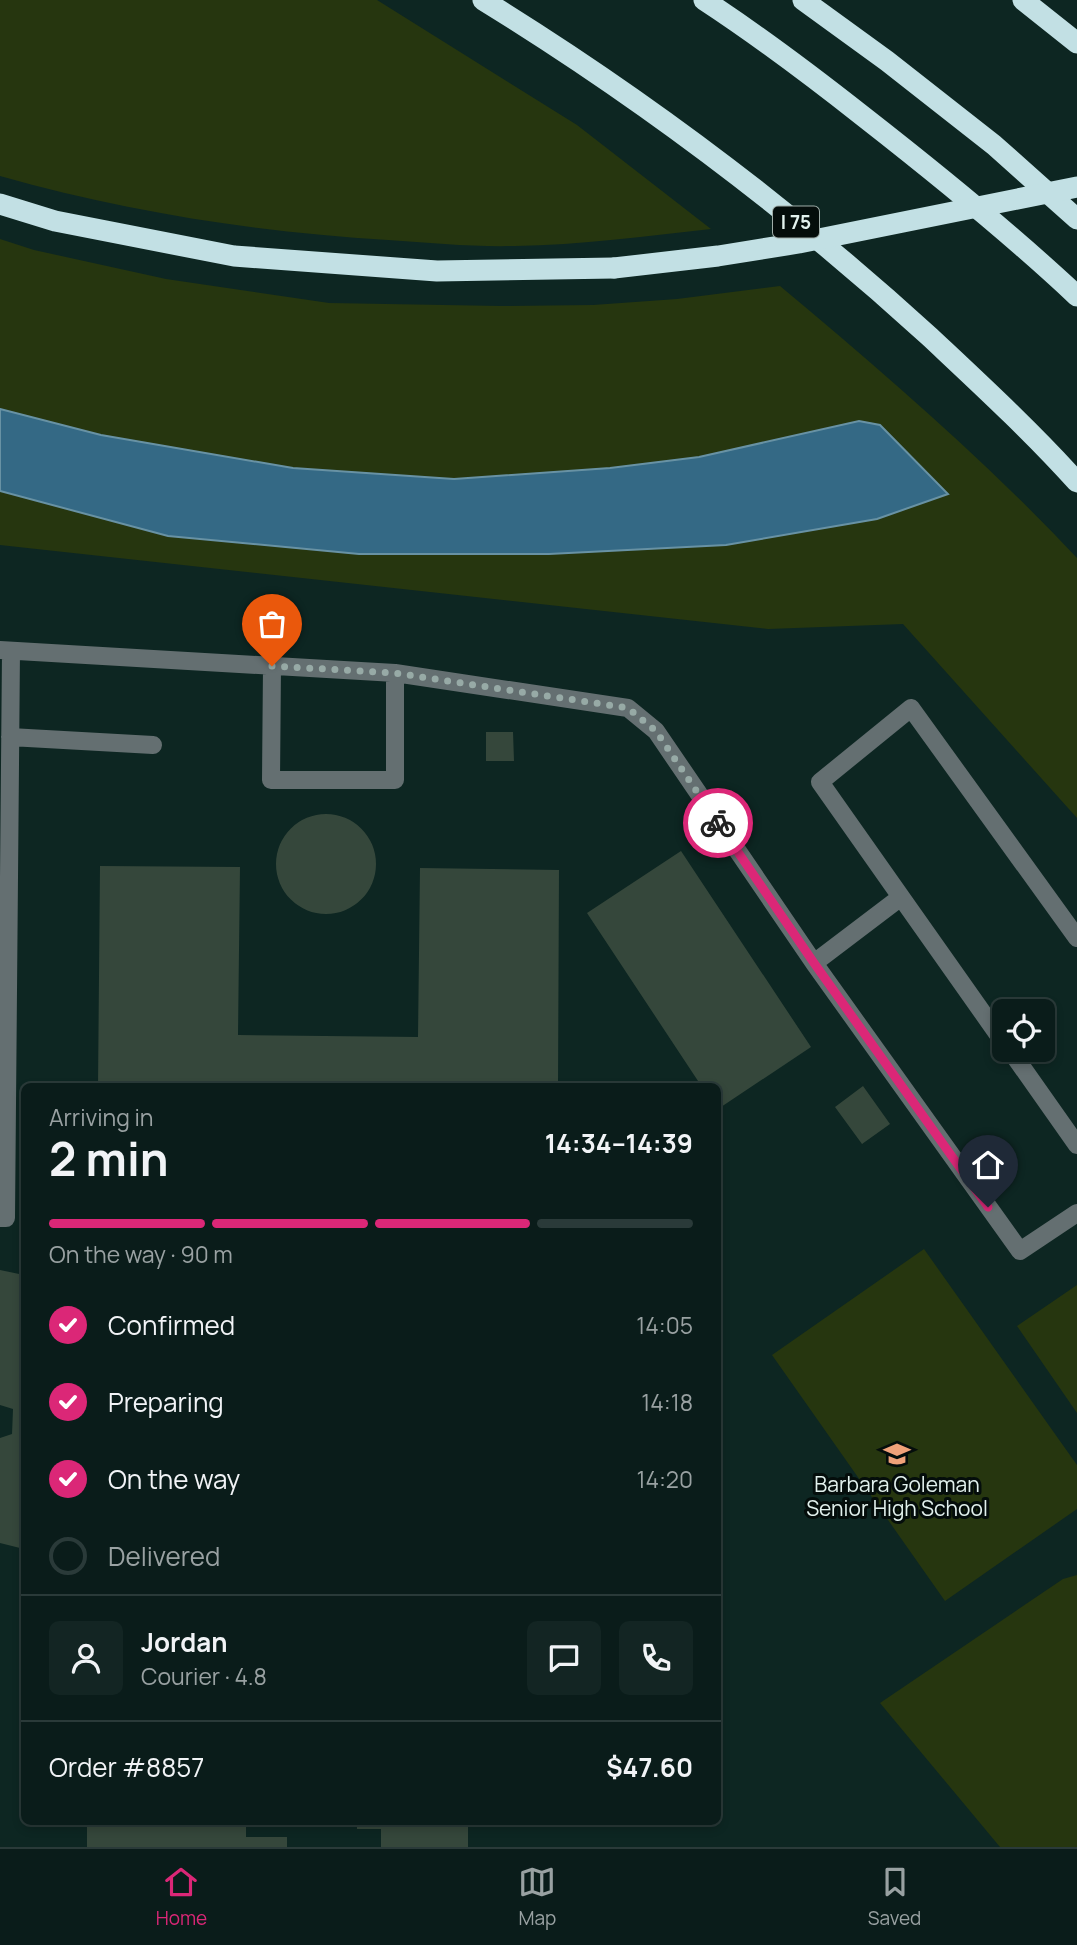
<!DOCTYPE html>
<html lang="en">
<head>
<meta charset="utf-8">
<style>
	:root { --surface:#0a1c1a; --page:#132523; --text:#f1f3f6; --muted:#99a1a2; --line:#2a3a39; --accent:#db2777 }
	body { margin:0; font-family:Manrope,sans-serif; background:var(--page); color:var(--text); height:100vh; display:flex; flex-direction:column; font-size:26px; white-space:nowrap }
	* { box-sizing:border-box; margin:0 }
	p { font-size:23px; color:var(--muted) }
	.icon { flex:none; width:38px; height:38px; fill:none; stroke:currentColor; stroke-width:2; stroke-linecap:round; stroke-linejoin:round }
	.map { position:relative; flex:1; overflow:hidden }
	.panel { position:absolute; left:21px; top:1083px; width:700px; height:742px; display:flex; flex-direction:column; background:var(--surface); border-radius:10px; box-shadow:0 4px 10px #0003,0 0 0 2px var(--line) }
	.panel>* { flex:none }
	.buttons { position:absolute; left:992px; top:999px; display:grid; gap:14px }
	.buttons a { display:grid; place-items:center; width:63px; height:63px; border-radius:10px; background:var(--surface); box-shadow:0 4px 10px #0003,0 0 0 2px var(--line); font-size:35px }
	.pin { position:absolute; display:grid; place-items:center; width:60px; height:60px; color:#fff; margin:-72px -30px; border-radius:50% 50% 50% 0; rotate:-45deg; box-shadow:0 0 7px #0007 }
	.pin .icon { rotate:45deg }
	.courier { position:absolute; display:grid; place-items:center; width:70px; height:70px; margin:-35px; border:5px solid #db2777; border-radius:50%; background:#fff; color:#222; box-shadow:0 2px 9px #0007 }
	.summary em { font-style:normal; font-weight:700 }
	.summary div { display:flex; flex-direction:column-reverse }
	.summary { display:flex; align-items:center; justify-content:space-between; height:119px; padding:0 28px }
	h1 { font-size:46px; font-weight:700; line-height:52px }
	.bar { display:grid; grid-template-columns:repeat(4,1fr); gap:10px 7px; align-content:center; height:84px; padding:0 28px }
	.bar i { height:9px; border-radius:5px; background:var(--line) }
	.bar .on { background:var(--accent) }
	.bar p { grid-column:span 4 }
	.line { display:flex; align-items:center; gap:18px; padding:0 28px; border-top:2px solid var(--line) }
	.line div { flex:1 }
	.round { display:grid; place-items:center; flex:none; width:74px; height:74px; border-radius:10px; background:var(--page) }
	ol { padding:0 28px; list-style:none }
	li { display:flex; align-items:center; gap:21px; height:77px }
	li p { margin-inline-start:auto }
	li .icon { padding:7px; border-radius:50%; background:var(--accent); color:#fff; stroke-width:4 }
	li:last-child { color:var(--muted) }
	li i { width:38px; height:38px; border:4px solid var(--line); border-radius:50% }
	.menu { display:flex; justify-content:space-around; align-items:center; height:98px; border-top:2px solid var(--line); background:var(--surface); font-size:19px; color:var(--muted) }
	.menu a { display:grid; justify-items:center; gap:4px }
	.menu .on { color:var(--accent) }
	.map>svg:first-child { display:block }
	.green { fill:#26360f }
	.water { fill:#346985; stroke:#6892a4; stroke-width:2 }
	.building { fill:#35473b }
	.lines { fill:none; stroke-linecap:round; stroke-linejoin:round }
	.minor { stroke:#646f71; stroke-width:18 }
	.highway { stroke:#c2e0e4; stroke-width:21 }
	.highway-bridge { stroke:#c2e0e4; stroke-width:21 }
	.done { stroke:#97aaa6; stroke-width:7; stroke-dasharray:0 12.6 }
	.route { stroke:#db2777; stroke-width:9 }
	.labels { text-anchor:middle; stroke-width:6; stroke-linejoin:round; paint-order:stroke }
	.shield { fill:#040d0b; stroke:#9fada9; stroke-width:2 }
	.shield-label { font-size:19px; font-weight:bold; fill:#e2f1ed }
	.poi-label { font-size:21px; fill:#e2f1ed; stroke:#040d0b }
</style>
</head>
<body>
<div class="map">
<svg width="1077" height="1847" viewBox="0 0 1077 1847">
	<rect width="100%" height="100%" fill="#0d2622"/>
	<path class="green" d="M 0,0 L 377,0 L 577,125 L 711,229 C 646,236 581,245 515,246 C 473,247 430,243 388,240 C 255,232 128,212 0,176 Z
		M 0,239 L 34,250 L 166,279 L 329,303 L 501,306 L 593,305 L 677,299 L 780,286 C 883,372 985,460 1077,558 L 1077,818 L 903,624 L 768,629 L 0,545 L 0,491 L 168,536 L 359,554 L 549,554 L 726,545 L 948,494 L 880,425 L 859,421 L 699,457 L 610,468 L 454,479 L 293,468 L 101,435 L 0,409 Z
		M 924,1249 L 1077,1465 L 1077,1509 L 945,1601 L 772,1355 Z
		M 1077,1285 L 1077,1413 L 1017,1326 Z
		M 1077,1575 L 1077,1847 L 1000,1847 L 880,1703 L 1063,1579 Z"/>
	<path class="water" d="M 0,409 L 101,435 L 293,468 L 454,479 L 610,468 L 699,457 L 859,421 L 880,425 L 948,494 L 877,519 L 726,545 L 549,554 L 359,554 L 168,536 L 0,491 Z"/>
	<path class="building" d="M 486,732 L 513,732 L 514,761 L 486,761 Z
		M276 864a50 50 0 1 1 100 0a50 50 0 1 1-100 0Z
		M 681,851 L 811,1047 L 718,1109 L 718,1087 L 702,1087 L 587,913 Z
		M 100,866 L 240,867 L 238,1035 L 418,1037 L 420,868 L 559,870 L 558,1087 L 98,1087 Z
		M 863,1086 L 890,1124 L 862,1144 L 835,1107 Z
		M 0,1270 L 24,1275 L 24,1549 L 0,1543 L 0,1438 L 12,1434 L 13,1409 L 0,1405 Z
		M 87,1822 L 246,1822 L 246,1837 L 287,1837 L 287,1847 L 87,1847 Z
		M 357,1822 L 468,1822 L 468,1847 L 381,1847 L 381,1829 L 357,1829 Z"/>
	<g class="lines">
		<path class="minor" d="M 0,650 L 395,673 L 628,708 L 656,731 L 814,963 L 1020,1251 L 1077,1213
			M 272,666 L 271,780 L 395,780 L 395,673
			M 10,737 L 153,745
			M 901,897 L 1004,1043
			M 814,963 L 901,897 L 820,782 L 911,708 L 1077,938
			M 1010,1050 L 1077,1145
			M 0,1218 L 6,1218 L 11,651"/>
		<path class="highway" d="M 483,0 C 642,98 792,211 930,337 C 980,384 1031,431 1077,482
			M 704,0 C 759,36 812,76 864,117 C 937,174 1009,232 1077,296
			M 803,0 L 887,61 L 994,145 L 1077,219
			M 1023,0 L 1077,43
			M 0,204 L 55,221 L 234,256 L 437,271 L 614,268"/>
		<path class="highway-bridge" d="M 614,268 L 718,256 L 799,243 L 1077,187"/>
	</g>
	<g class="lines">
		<path class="done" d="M 272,666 L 395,673 L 628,708 L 656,731 L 718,823"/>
		<path class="route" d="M 718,823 L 814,963 L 988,1207"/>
	</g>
	<defs>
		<g id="school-bare" transform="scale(2.1)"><path d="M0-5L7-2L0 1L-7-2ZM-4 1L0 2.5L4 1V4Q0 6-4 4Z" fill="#f0a279" stroke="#040d0b" stroke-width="2.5" paint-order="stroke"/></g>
	</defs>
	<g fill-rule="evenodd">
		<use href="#school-bare" x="897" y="1454"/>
	</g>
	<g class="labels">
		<rect class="shield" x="773" y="206.5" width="46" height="31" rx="5"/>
		<g class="shield-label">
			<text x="796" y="229">I 75</text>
		</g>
		<g class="poi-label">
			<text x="897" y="1492">Barbara Goleman<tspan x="897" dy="24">Senior High School</tspan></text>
		</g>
	</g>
</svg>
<div class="buttons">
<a><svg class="icon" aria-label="locate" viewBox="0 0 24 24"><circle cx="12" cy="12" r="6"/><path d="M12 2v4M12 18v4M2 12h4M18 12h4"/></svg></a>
</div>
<div class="pin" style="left:272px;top:666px;background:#ea580c"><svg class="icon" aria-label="bag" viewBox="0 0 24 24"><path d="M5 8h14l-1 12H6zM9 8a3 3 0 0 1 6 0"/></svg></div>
<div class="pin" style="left:988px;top:1207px;background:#1f2937"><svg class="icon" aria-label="home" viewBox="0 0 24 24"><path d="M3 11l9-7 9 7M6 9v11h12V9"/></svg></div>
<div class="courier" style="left:718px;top:823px"><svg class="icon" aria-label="bike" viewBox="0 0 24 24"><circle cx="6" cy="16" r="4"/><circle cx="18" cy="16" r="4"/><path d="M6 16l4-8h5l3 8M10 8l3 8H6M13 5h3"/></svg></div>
<section class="panel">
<div class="summary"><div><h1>2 min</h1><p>Arriving in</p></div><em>14:34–14:39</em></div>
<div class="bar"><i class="on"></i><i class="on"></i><i class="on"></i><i></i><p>On the way · 90 m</p></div>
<ol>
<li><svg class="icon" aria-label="check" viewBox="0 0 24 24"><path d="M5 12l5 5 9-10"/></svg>Confirmed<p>14:05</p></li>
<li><svg class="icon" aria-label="check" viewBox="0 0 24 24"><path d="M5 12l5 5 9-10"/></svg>Preparing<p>14:18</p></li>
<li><svg class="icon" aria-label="check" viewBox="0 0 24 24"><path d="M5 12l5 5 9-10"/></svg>On the way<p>14:20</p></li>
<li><i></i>Delivered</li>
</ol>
<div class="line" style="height:126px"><a class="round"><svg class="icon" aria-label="person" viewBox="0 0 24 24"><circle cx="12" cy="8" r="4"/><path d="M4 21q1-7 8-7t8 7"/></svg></a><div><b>Jordan</b><p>Courier · 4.8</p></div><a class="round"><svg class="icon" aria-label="chat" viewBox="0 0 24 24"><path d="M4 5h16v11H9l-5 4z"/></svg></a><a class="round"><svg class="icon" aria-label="phone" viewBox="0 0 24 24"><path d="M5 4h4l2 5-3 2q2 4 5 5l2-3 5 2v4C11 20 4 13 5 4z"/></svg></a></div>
<div class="line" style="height:91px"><div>Order #8857</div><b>$47.60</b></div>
</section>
</div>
<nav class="menu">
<a class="on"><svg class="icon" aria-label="home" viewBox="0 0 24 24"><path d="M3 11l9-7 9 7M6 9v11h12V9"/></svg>Home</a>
<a><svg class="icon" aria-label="map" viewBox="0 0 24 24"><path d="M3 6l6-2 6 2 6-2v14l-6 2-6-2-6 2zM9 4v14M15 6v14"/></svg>Map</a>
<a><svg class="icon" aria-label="saved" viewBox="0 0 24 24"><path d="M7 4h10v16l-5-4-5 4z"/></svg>Saved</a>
</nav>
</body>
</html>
